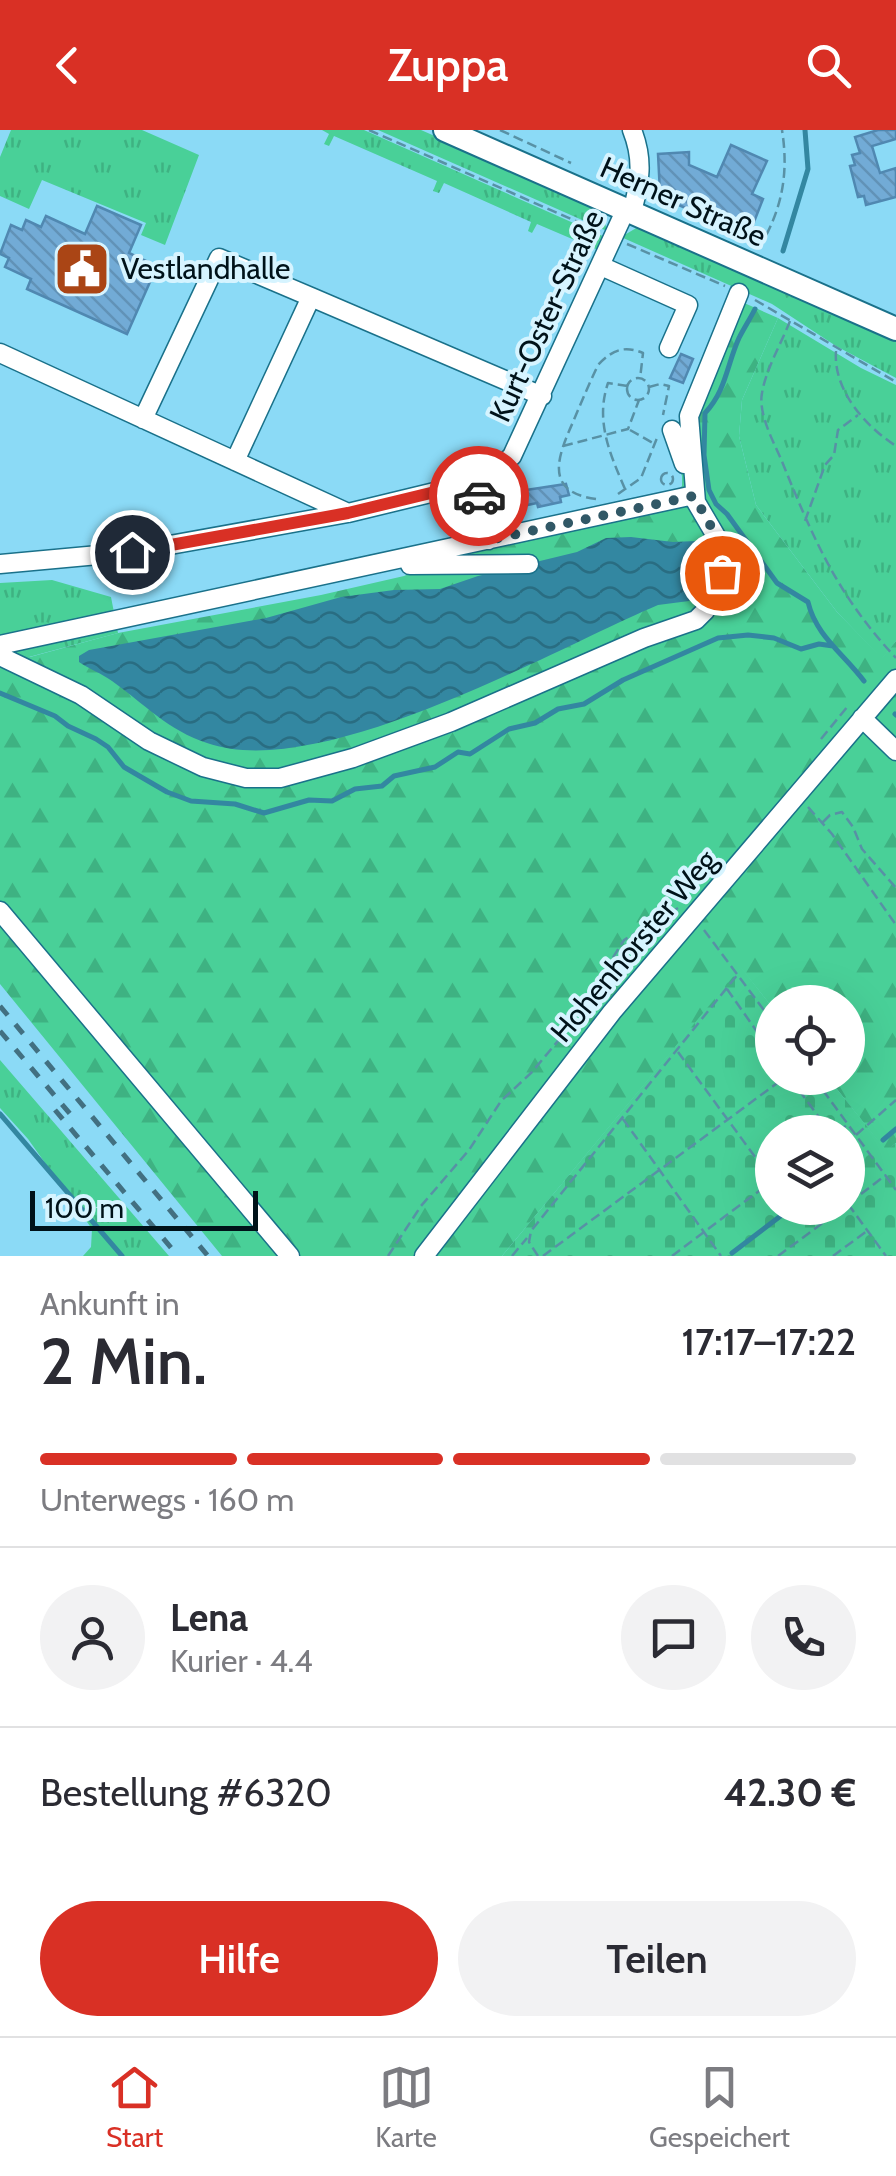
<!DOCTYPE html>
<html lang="de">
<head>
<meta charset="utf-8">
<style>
	:root { --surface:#fff; --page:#f2f2f3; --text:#2b2b33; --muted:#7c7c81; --line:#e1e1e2; --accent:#d93025 }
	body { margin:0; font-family:Cabin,sans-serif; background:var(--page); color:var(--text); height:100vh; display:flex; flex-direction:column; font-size:38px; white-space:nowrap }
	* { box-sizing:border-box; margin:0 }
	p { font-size:32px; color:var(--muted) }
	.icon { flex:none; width:55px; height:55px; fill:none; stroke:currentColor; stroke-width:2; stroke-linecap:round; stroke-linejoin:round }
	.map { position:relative; height:1126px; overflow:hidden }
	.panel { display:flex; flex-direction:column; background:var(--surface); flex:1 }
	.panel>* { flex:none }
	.buttons { position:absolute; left:755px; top:855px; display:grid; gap:20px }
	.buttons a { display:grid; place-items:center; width:110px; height:110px; border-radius:50%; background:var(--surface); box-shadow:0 10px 40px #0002; font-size:50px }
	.scale { position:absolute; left:30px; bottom:25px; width:228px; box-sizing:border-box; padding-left:10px; border:5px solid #001219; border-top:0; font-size:28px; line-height:35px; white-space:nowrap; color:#001219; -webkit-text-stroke:8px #d6f4ff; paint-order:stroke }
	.pin { position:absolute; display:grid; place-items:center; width:85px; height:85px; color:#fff; margin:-42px; border:5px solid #fff; border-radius:50%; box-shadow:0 2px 10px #0007 }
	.courier { position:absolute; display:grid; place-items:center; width:100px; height:100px; margin:-50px; border:8px solid #d93025; border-radius:50%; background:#fff; color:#222; box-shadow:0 2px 12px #0007 }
	.head em { font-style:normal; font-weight:600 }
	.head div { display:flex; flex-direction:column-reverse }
	.head { display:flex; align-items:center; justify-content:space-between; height:170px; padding:0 40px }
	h1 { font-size:65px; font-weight:600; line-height:75px }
	.bar { display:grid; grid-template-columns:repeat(4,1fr); gap:15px 10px; align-content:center; height:120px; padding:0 40px }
	.bar i { height:12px; border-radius:8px; background:var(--line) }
	.bar .on { background:var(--accent) }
	.bar p { grid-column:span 4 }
	.line { display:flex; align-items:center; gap:25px; padding:0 40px; border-top:2px solid var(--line) }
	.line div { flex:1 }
	.round { display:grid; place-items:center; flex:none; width:105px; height:105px; border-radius:52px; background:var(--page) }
	.action { display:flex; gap:20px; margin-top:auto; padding:20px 40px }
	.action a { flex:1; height:115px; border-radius:60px; background:var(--accent); color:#fff; font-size:40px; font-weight:600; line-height:115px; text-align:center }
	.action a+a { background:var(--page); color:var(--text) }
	header { display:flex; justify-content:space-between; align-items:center; height:130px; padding:0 40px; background:var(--accent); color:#fff; font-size:45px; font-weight:600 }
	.tab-bar { display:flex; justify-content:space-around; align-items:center; height:140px; border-top:2px solid var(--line); background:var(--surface); font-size:28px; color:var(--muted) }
	.tab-bar a { display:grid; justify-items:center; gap:5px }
	.tab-bar .on { color:var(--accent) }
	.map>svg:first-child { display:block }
	.grass { fill:url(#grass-tufts) }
	.forest { fill:url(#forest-firs) }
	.cemetery { fill:url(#cemetery-stones); fill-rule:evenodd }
	.water { fill:url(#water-waves) }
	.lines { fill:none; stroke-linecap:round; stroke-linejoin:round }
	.stream { stroke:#3387a1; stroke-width:5 }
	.building { fill:url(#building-back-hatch); stroke:#5088b1; stroke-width:2.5 }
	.minor-casing { stroke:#1a718a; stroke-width:21 }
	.major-casing { stroke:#1a718a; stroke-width:26 }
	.path { stroke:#5891a5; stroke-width:2.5; stroke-dasharray:10 5; stroke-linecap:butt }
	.minor { stroke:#fff; stroke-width:18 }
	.major { stroke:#fff; stroke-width:22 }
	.rail { stroke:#427081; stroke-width:5; stroke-dasharray:12 12; stroke-linecap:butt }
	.done { stroke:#315866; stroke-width:10; stroke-dasharray:0 18 }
	.route { stroke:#d93025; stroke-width:12 }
	.labels { text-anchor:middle; stroke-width:8; stroke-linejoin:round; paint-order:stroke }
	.street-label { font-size:30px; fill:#001219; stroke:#d6f4ff }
	.poi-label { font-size:30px; fill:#001219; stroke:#d6f4ff; text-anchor:start }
</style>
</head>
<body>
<header><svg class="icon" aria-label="back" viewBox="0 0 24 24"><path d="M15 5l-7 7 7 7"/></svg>Zuppa<svg class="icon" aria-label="search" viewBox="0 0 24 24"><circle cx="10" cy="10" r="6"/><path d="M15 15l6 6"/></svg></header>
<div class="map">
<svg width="896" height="1126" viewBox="0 0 896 1126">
	<defs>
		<pattern id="grass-tufts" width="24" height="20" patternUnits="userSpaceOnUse" patternTransform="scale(2.5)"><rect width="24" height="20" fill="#49d098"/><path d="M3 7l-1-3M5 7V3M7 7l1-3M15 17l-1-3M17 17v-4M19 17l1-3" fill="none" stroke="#3eb282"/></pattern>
		<pattern id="forest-firs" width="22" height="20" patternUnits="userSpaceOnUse" patternTransform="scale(2.5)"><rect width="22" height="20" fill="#49d098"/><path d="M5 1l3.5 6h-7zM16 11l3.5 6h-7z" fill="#3eb282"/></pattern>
		<pattern id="cemetery-stones" width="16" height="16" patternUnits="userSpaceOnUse" patternTransform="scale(2.5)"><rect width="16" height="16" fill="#49d098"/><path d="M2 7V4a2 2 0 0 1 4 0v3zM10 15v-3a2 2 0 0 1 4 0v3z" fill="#3eb282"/></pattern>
		<pattern id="water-waves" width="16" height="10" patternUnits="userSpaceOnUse" patternTransform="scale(2.5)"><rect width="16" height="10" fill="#3387a1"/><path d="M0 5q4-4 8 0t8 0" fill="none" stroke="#296d82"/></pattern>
		<pattern id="building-back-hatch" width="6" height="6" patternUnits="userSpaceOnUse" patternTransform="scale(2.5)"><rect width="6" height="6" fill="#72abd6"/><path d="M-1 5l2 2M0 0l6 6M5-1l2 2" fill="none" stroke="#6192b7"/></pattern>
	</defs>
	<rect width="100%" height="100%" fill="#8bdaf6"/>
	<path class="grass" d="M 11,0 L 142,0 L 199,25 L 165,115 L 141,105 L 146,93 L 42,50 L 29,79 L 0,66 L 0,27 Z
		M 322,0 L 364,0 L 605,107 L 598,120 L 537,94 L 532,103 L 528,101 L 531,92 L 444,53 L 439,63 L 433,61 L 437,51 L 334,6 L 329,16 L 324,14 L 329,4 Z
		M 378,0 L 421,0 L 592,75 L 603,85 L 607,101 Z
		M 638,97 L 871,198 L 896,212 L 896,248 L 836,216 L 772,174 L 621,107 Z
		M 778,188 L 861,238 L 896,255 L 896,511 L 882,529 L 837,482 L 756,375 L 739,306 L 742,270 Z
		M 52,450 L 111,467 L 118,503 L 29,527 L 5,508 L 0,509 L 0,453 Z
		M 0,930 L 169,1126 L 83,1126 L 91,1117 L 92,1099 L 28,1009 L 0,978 Z"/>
	<path class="forest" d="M 733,168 L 778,188 L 742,270 L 739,306 L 756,375 L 837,482 L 882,528 L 896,511 L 896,1013 L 886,1021 L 828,948 L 848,948 L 848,872 L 772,872 L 772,877 L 741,838 L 502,1126 L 222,1126 L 0,854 L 0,509 L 5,508 L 30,527 L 118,503 L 321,465 L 404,446 L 515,399 L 675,362 L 682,356 L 682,346 L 666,297 L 683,290 Z"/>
	<path class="cemetery" d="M 741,837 L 772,877 L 772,948 L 828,948 L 886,1020 L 896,1013 L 896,1126 L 502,1126 ZM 772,1002 L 848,1002 L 848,1078 L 772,1078 Z"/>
	<path class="water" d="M 631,407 L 673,412 L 696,411 L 708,421 L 704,455 L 689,471 L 658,475 C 550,521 320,653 207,613 C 169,601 143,573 112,551 C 101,543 89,539 79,532 L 79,526 L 89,520 L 266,488 L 341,467 L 394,460 L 440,459 L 478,446 L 577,422 L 606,408 Z"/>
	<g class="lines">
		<path class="stream" d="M 783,121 L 808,39 L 805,0
			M 755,179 C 750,189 744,198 739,208 C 727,234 726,261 705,283 L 704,325 L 709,360 L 716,374 L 727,384 L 777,453 L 808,472 C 816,506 843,523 864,551
			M 0,563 L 55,586 L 68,596 L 96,609 L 108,617 L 124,637 L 167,662 L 191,671 L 235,674 L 264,683 L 309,670 L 332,671 L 355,659 L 382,656 L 394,646 L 435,637 L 458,622 L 470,624 L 509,599 L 535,593 L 558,579 L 584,574 L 623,550 L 718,508 L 748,505 L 774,508 L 801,519 L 819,514 L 833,516
			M 895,584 L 896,585
			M 0,984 L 122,1126
			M 883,1010 L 896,999
			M 732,1123 L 791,1078"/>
	</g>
	<path class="building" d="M 878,0 L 896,0 L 896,9 L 872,16 L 880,43 L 896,38 L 896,67 L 866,75 L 864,66 L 858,67 L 850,36 L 855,35 L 852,25 L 860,23 L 855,7 Z
		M 731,15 L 767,31 L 752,64 L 763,69 L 752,97 L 704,77 L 701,85 L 663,68 L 660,63 L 658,24 L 689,22 L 689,35 L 717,47 Z
		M 97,76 L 141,95 L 129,123 L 157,136 L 127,204 L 27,159 L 31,149 L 5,137 L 9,128 L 0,124 L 11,95 L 22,100 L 26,90 L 41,97 L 46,86 L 85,104 Z
		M 681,224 L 693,229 L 683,253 L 670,248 Z
		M 566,354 L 569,365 L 560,367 L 561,372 L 538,377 L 537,373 L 504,380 L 500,364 Z"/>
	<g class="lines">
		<g class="minor-casing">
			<path id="minor" d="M 632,0 C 644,30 640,52 632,82
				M 601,136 L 688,175 L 669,218
				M 311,167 L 542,266
				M 0,223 L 348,383
				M 143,289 L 219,128 L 311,167 L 235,331
				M 672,300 L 684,334
				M 476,352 L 489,410
				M 0,434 L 131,422 L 348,383 L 476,352 L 495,342 L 512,326 L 626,79
				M 410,435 L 529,434
				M 0,515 L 694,365
				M 0,526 L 81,565 L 149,611 L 203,637 L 246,648 L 280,648 L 353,628 L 451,592 L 644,508 L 696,490 L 705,481 L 720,455 L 724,431 L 723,418 L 696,372 L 689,286 L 739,163
				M 862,588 L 896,621
				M 0,781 L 290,1126
				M 424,1126 L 612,882 L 896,549"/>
		</g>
		<g class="major-casing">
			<path id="major" d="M 445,0 L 896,199"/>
		</g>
		<path class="path" d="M 369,0 L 596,100
			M 500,0 L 571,33
			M 627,114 L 725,156
			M 759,118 C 782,80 789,44 782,0
			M 755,170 L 896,252
			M 790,191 C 781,214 766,239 762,263 C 758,283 773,311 781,329 C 813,408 837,465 896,528
			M 836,221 C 833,260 865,296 896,316
			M627 259a11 11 0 1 1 22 0a11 11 0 1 1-22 0Z
			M 649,257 L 660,254 L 669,256 L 663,285
			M 630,300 L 653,313
			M 563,316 L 628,299 L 639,270
			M661 349a6 6 0 1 1 12 0a6 6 0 1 1-12 0Z
			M 625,359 C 610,324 595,291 608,253 L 628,256
			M 618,364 L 641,348 L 657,308
			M 596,369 C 543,362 558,326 573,292 C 581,273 589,254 598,235 C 612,220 624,215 643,223 L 640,249
			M 805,391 L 825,335 L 834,325 L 838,300 L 858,285
			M 821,609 L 848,576
			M 808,677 L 832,704 L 896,795
			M 823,692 L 830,685 L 842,682 L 853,697 L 862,719 L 896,758
			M 704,800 L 772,891
			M 727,859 L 772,923
			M 678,922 L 772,1050
			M 790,948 L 830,1002
			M 814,948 L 896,1060
			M 623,989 L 721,1126
			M 838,1002 L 848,994
			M 856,1005 L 896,970
			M 849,1073 L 886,1045
			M 848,1074 L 886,1126
			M 388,1126 L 421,1076 L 469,1020 L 501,971 L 532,942 L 567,900 L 624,810 L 678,778
			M 512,1126 L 527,1108
			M 538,1126 L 529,1112 L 531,1101 L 738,844
			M 543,1126 L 784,948
			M 672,1126 L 771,1052
			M 778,1126 L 843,1078
			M 833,1126 L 867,1101"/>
		<use href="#minor" class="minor"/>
		<use href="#major" class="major"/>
		<path class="rail" d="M 0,876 L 208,1126
			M 0,901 L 71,985
			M 55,980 L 178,1126"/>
	</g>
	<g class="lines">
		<path class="done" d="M 479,366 L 489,410 L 694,366 L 723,418 L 722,443"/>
		<path class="route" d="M 132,422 L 348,383 L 476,352 L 479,366"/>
	</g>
	<defs>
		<g id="civic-square" transform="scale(2.875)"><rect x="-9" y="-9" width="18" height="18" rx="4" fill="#aa4515" stroke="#d6f4ff"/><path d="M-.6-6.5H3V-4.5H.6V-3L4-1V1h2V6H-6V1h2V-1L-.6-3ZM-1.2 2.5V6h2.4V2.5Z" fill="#fff"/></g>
	</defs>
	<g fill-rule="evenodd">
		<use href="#civic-square" x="82" y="139"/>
	</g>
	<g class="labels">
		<g class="street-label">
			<text transform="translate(683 72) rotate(24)" y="10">Herner Straße</text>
			<text transform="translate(547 186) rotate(-65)" y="10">Kurt-Oster-Straße</text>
			<text transform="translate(634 816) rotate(-50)" y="10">Hohenhorster Weg</text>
		</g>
		<g class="poi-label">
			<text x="121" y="149">Vestlandhalle</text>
		</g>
	</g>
</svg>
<div class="buttons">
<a><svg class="icon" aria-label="locate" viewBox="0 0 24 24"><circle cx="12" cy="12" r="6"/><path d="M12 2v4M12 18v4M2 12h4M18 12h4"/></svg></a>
<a><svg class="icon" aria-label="layers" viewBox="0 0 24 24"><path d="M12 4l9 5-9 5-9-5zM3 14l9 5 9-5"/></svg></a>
</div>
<div class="scale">100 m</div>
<div class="pin" style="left:722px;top:443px;background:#ea580c"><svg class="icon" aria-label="bag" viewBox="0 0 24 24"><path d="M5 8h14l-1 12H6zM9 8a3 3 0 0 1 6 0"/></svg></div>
<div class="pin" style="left:132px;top:422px;background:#1f2937"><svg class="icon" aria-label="home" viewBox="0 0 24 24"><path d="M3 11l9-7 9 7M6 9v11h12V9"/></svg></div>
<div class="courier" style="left:479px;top:366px"><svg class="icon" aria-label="car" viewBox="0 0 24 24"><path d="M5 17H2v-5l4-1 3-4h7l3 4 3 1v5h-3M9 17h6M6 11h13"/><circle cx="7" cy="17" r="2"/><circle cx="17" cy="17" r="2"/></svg></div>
</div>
<section class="panel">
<div class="head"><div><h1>2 Min.</h1><p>Ankunft in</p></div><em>17:17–17:22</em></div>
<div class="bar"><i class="on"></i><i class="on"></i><i class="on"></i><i></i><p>Unterwegs · 160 m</p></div>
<div class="line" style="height:180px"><a class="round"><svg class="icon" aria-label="person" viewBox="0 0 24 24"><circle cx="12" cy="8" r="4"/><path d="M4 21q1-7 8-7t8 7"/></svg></a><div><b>Lena</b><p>Kurier · 4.4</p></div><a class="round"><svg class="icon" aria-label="chat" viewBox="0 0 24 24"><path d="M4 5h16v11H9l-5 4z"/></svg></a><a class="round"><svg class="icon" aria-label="phone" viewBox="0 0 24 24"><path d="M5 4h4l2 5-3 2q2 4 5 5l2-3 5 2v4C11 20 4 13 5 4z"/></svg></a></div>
<div class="line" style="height:130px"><div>Bestellung #6320</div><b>42.30 €</b></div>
<div class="action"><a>Hilfe</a><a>Teilen</a></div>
</section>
<nav class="tab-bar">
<a class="on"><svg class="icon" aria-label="home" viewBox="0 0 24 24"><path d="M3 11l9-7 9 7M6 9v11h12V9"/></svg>Start</a>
<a><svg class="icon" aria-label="map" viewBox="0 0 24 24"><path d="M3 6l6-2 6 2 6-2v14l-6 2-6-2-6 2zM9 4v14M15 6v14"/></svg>Karte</a>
<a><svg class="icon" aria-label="saved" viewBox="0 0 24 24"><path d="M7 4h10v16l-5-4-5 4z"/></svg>Gespeichert</a>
</nav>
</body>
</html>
